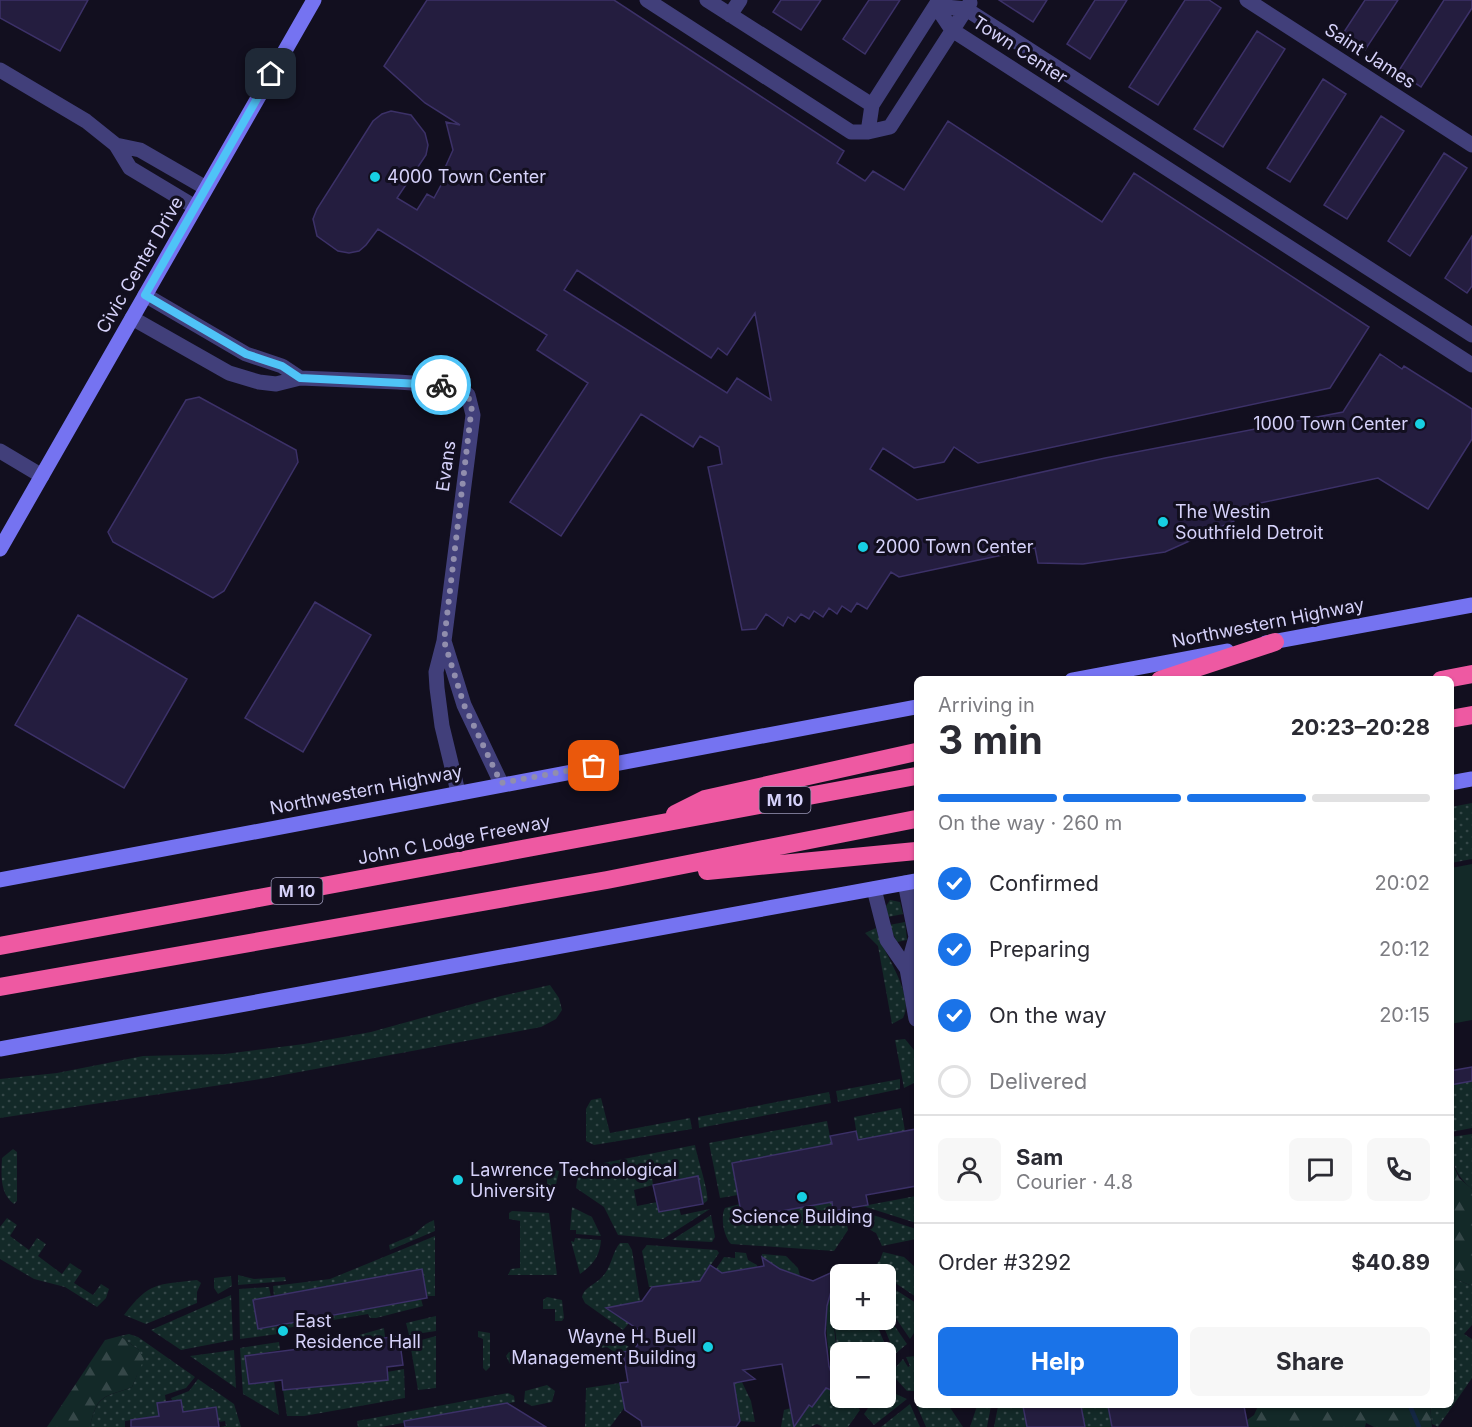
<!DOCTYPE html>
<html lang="en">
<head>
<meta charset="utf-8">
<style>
	:root { --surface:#fff; --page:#f7f7f7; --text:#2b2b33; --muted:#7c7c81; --line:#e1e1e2; --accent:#1a73e8 }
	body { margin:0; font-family:Inter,sans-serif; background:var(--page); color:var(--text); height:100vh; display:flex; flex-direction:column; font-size:22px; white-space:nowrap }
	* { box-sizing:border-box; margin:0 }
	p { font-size:20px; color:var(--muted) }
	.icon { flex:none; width:33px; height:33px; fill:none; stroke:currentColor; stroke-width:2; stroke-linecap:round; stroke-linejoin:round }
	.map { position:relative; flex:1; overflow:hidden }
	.drawer { position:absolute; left:914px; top:676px; width:540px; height:732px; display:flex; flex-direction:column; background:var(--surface); border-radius:9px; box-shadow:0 2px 4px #0004 }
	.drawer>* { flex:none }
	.controls { position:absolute; left:830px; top:1264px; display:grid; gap:12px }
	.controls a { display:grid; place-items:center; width:66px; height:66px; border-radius:9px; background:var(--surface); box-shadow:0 2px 4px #0004; font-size:30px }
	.pin { position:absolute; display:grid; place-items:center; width:51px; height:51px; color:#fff; margin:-26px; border-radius:12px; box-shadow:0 3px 9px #0006 }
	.courier { position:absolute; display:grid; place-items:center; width:60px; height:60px; margin:-30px; border:4px solid #4fc3f7; border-radius:50%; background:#fff; color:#222; box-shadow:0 2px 8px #0007 }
	.overview em { font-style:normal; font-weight:700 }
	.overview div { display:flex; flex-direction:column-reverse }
	.overview { display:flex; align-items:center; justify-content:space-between; height:102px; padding:0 24px }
	h1 { font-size:39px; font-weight:700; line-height:45px }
	.bar { display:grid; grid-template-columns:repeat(4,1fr); gap:9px 6px; align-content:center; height:72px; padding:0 24px }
	.bar i { height:8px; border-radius:4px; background:var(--line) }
	.bar .active { background:var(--accent) }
	.bar p { grid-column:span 4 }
	.line { display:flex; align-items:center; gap:15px; padding:0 24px; border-top:2px solid var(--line) }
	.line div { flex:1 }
	.round { display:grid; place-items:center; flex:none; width:63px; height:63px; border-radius:9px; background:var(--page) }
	ol { padding:0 24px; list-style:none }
	li { display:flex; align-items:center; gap:18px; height:66px }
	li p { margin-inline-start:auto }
	li .icon { padding:6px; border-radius:50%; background:var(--accent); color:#fff; stroke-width:4 }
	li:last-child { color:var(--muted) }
	li i { width:33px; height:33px; border:3px solid var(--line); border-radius:50% }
	.action { display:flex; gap:12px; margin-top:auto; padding:12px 24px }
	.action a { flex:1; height:69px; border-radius:9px; background:var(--accent); color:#fff; font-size:24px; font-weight:700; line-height:69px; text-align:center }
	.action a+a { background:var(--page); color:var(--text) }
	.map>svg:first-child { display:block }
	.grass { fill:url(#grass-dots) }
	.forest { fill:url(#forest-firs) }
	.pitch { fill:#132928 }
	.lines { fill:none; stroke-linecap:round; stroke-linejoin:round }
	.stream { stroke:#142744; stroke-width:4.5 }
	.building { fill:#241d3f; stroke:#3c3168; stroke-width:1.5; fill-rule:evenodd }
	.street { stroke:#413f7a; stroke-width:15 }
	.secondary { stroke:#7573f1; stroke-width:15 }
	.highway { stroke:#ee59a2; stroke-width:18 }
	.done { stroke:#918ead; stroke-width:6; stroke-dasharray:0 10.8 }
	.route { stroke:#4fc3f7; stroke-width:8 }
	.poi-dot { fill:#17cfe2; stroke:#120f1f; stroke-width:2 }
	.labels { text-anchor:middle; stroke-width:6; stroke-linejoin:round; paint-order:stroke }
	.shield { fill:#120f1f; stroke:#9b98b8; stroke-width:1.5 }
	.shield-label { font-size:16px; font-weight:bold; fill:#d6d2fa }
	.street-label { font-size:18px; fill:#d6d2fa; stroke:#120f1f }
	.poi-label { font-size:18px; fill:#d6d2fa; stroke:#120f1f; text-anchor:start }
</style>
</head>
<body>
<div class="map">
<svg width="1472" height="1427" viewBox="0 0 1472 1427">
	<defs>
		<pattern id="grass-dots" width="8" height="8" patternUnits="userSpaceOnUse" patternTransform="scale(1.5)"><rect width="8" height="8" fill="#132928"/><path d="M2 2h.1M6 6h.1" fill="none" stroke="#354748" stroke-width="1.8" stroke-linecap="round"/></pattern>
		<pattern id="forest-firs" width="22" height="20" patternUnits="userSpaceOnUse" patternTransform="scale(1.5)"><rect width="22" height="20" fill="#132928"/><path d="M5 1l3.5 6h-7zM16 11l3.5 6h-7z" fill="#354748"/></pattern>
	</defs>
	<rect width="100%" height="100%" fill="#120f1f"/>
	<path class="grass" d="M 1472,803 L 1472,859 L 1451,863 L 1451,807 Z
		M 890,900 L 900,902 L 903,914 L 888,917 L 886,906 Z
		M 905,922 L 907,940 L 897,942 L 889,925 Z
		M 876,928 C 881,951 916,994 903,1018 L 892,1024 L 878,946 L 865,933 Z
		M 550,985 L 559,998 L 562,1010 L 556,1019 L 541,1027 L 267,1078 L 0,1118 L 0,1079 L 57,1073 L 143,1056 L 225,1054 L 304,1044 L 371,1032 L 501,996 Z
		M 905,1039 L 914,1050 L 916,1082 L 904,1088 L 895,1040 Z
		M 900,1079 L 900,1089 L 838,1102 L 836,1091 Z
		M 1472,1081 L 1472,1128 L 1451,1132 L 1450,1085 Z
		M 829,1092 L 831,1103 L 699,1128 L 698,1117 Z
		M 601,1098 L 610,1133 L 690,1118 L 692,1129 L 594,1145 L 586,1141 L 586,1109 L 591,1100 Z
		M 901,1108 L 905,1131 L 854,1141 L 854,1137 L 857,1136 L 854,1117 Z
		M 827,1121 L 831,1142 L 835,1144 L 738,1195 L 720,1198 L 709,1143 Z
		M 1472,1134 L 1472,1189 C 1454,1174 1451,1160 1450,1137 Z
		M 695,1145 C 697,1157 710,1195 707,1201 L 703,1204 L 671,1182 L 668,1166 L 651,1169 L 653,1185 L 634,1190 L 637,1206 L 657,1202 L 659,1212 L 679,1208 L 681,1215 L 710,1209 L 663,1239 L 618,1235 L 604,1207 L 576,1188 L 578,1174 L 583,1167 Z
		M 13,1149 L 17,1152 L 17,1201 L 14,1204 C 0,1194 1,1176 2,1158 Z
		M 547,1168 L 559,1171 L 555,1189 L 547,1193 Z
		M 916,1196 L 916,1223 L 863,1206 Z
		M 832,1202 L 834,1211 L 844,1209 L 848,1230 L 834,1251 L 731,1244 C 724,1238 720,1216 725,1208 L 740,1204 L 742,1218 Z
		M 572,1207 L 592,1217 L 601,1236 L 576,1234 L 576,1230 L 570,1230 Z
		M 512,1211 L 549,1213 L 557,1275 L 508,1275 L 511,1269 L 520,1268 L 520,1221 L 509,1219 L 509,1213 Z
		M 867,1213 L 916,1229 L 916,1239 L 882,1246 L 876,1233 L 867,1228 L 864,1216 Z
		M 711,1215 L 715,1237 L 712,1242 L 672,1240 Z
		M 7,1218 L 17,1225 L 10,1236 L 29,1250 L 37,1238 L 46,1244 L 38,1256 L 62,1274 L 70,1263 L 82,1271 L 74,1283 L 93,1295 L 101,1284 L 109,1289 L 106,1298 L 97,1307 L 65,1287 L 34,1279 L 0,1259 L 0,1227 Z
		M 434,1220 L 435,1231 L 390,1250 L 389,1245 L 413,1235 L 426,1224 Z
		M 435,1236 L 435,1296 L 274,1296 L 273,1286 L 330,1279 Z
		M 575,1238 L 601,1240 C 600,1256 593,1265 580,1274 L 571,1241 L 574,1242 Z
		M 620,1243 L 628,1243 L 632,1250 L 640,1301 L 607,1308 L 629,1323 L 623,1330 L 585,1303 L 582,1297 C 584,1287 595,1285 602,1277 C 612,1267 612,1252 620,1243 Z
		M 647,1245 L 717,1250 L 719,1253 L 700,1281 L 649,1287 L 642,1251 Z
		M 735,1252 L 746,1253 L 748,1260 L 757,1265 L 767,1312 L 716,1269 L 724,1257 L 735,1258 Z
		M 883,1252 L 904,1257 L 916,1268 L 916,1297 L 873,1268 L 880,1260 Z
		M 762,1254 L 786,1256 L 798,1268 L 800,1276 L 789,1272 L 789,1276 L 762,1258 Z
		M 843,1264 L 846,1267 C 823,1316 840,1343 840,1393 C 825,1355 818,1300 843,1264 Z
		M 238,1275 L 254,1279 L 285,1277 L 286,1281 L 238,1285 Z
		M 231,1276 L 232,1286 L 218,1294 L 214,1288 L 214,1278 Z
		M 1451,1277 L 1472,1286 L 1472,1325 L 1464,1334 L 1472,1339 L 1472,1378 L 1438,1427 L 1432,1424 L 1430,1406 L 1450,1406 Z
		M 197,1280 L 201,1283 L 197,1292 L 197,1303 L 146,1324 L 124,1315 C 150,1281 157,1285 197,1280 Z
		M 885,1283 L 916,1303 L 916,1330 L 910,1339 L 885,1302 Z
		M 840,1286 L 840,1320 L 875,1320 L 891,1359 L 885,1374 L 885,1353 L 840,1353 L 840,1368 L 834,1322 Z
		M 269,1287 L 271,1297 L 253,1300 L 258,1328 L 277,1325 L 278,1334 L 240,1339 L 239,1289 Z
		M 231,1295 L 233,1340 L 181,1350 L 151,1330 Z
		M 547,1297 L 562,1300 L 564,1318 L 562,1321 L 555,1321 L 555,1309 L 543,1309 L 543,1300 Z
		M 421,1299 L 423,1306 L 376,1318 L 370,1318 L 368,1314 L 287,1328 L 286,1324 Z
		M 885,1312 L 907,1344 L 895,1354 L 881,1320 L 885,1320 Z
		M 436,1316 L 436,1331 L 409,1335 L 406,1323 Z
		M 384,1328 L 385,1337 L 352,1341 L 352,1337 Z
		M 478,1331 L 490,1333 L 490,1367 L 486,1371 L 483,1368 L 483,1339 L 478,1337 Z
		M 605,1332 L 634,1350 L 617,1354 L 607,1347 L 595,1349 L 593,1338 Z
		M 129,1334 L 138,1337 L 195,1377 L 186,1388 L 165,1395 L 166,1402 L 157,1404 L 162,1415 L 125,1421 L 125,1427 L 90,1427 C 97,1393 105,1398 132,1387 L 137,1375 L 139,1350 L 120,1336 Z
		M 436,1336 L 436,1388 L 418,1390 L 410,1343 Z
		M 279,1342 L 280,1350 L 245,1356 L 249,1384 L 274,1381 L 279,1415 L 243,1394 L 240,1348 Z
		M 234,1350 L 236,1388 L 190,1356 Z
		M 509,1352 L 532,1352 L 532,1362 L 510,1364 L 506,1356 Z
		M 916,1356 L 916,1391 L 907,1391 L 896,1379 L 896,1367 L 903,1359 L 908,1367 L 910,1366 L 906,1357 Z
		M 404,1369 L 405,1398 L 304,1416 L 287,1416 L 283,1390 L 387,1380 L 387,1372 Z
		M 198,1379 L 234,1404 L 241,1427 L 220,1427 L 226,1426 L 225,1421 L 218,1422 L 216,1407 L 179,1413 L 171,1398 L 189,1391 Z
		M 887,1380 L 896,1394 L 907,1399 L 874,1425 L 864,1414 L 875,1398 L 885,1398 Z
		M 742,1382 L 751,1401 L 755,1422 L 740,1421 L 734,1383 Z
		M 620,1383 L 625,1407 L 610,1427 L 585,1427 L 586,1388 Z
		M 547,1385 L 555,1391 L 552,1402 L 532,1406 L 524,1402 L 525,1391 Z
		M 822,1387 L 838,1393 L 845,1405 L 843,1398 L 852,1398 L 860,1410 L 848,1427 L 823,1427 L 817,1424 L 810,1427 L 781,1427 L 784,1410 L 791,1408 L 794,1427 Z
		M 508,1393 L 514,1396 L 515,1402 L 381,1427 L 358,1427 L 357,1421 Z
		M 910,1404 L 920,1427 L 881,1427 Z
		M 917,1406 L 949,1406 L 963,1427 L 926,1427 Z
		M 977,1406 L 991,1406 L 987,1427 L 970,1427 Z
		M 998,1406 L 1023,1406 L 1027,1427 L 994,1427 Z
		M 1081,1406 L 1108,1406 L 1112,1427 L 1085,1427 Z"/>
	<path class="forest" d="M 1451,1160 L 1459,1178 L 1472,1189 L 1472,1286 L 1451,1277 Z
		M 120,1336 L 139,1350 L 144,1359 L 132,1387 C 104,1398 97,1393 90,1427 L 47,1427 L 105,1340 Z
		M 1258,1406 L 1430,1406 L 1432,1427 L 1374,1427 L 1366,1423 L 1365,1427 L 1248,1427 L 1247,1420 L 1254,1415 Z"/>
	<path class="pitch" d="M 1472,864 L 1472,1020 L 1451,1024 L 1451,868 Z"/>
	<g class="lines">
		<path class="stream" d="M 1410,1406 L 1419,1427"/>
	</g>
	<path class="building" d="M 0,0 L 88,0 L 60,51 L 0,18 Z
		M 427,0 L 614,0 L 844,151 L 837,163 L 865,181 L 873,171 L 904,190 L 948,121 L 1102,222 L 1134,173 L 1369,327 L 1330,388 L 978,463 L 954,447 L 944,462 L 914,468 L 883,448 L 870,469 L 917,500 L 1105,458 L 1343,412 L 1380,354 L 1402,369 L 1404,366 L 1472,409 L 1472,439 L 1428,509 L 1378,478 L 1232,509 L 1234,521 L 1165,552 L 1083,564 L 1038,563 L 1035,548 L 899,577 L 891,572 L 867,609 L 857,603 L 851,612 L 842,606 L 837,614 L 829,608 L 823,617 L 814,611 L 809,619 L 801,614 L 795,622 L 788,617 L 783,626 L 766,614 L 756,629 L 742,630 L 708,467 L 722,464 L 719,447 L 700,436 L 693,447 L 641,414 L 561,536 L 510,502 L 588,383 L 537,350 L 547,335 L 378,229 L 366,245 L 359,251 L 349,253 L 338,251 L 317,236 L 313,219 L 317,209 L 373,121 L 382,114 L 391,111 L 411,115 L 425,133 L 428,145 L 426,155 L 397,198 L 417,210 L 427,194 L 434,198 L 447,174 L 444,170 L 453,150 L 446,122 L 460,125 L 425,103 L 384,66 ZM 577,270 L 711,358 L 718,348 L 727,355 L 755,313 L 771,400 L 737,378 L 727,393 L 564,290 Z
		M 781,0 L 821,0 L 801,30 L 773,12 Z
		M 869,0 L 900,0 L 865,54 L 843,39 Z
		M 999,0 L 1047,0 L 1033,22 Z
		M 1095,0 L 1127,0 L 1090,59 L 1067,44 Z
		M 1185,0 L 1209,0 L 1221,8 L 1158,105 L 1129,87 Z
		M 1365,0 L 1398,0 L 1365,50 L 1342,35 Z
		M 1444,0 L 1472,0 L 1472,8 L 1421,87 L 1398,72 Z
		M 1257,31 L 1285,49 L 1223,147 L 1194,129 Z
		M 1323,79 L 1346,94 L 1290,182 L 1267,168 Z
		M 1381,116 L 1404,131 L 1347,219 L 1324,205 Z
		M 1444,153 L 1467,168 L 1410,256 L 1388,241 Z
		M 1472,236 L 1472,286 L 1467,293 L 1445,278 Z
		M 199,397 L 296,450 L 298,462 L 224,591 L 213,598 L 113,542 L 108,532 L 186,400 Z
		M 315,602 L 371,635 L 303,752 L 245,718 Z
		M 78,615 L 187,679 L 124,788 L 15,725 Z
		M 1472,1067 L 1472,1081 L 1450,1085 L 1450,1071 Z
		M 916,1129 L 916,1186 L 866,1195 L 868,1205 L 833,1211 L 832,1202 L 742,1218 L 732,1163 L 832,1144 L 830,1136 L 856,1131 L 858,1140 Z
		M 698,1176 L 703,1204 L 659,1212 L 653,1185 Z
		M 762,1257 L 780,1269 L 813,1281 L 837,1270 L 827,1306 L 825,1333 L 829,1366 L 838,1393 L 826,1388 L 812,1407 L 809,1405 L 794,1427 L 782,1364 L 743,1370 L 755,1379 L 734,1383 L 740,1421 L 736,1427 L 642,1427 L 641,1421 L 625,1410 L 620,1383 L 628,1382 L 623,1352 L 634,1350 L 645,1334 L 606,1308 L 642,1301 L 652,1287 L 700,1281 L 710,1265 L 722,1273 L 764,1266 Z
		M 422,1269 L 427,1298 L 258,1329 L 253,1300 Z
		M 399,1336 L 403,1365 L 387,1367 L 388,1380 L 283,1390 L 282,1380 L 249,1384 L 245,1356 Z
		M 181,1400 L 183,1412 L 216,1407 L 219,1427 L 131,1427 L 131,1420 L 159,1416 L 157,1403 Z
		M 507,1403 L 546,1427 L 405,1427 L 404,1421 Z
		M 1023,1406 L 1081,1406 L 1085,1427 L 1027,1427 Z
		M 1108,1406 L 1244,1406 L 1248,1427 L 1112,1427 Z"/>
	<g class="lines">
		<path class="street" d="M 647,0 L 851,132 L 868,132
			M 707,0 L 872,105
			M 939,0 L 872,105 L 868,132 L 890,127 L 970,3
			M 1247,0 L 1472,145
			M 936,6 L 952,30 L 1472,365
			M 936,6 L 966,9 L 1472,335
			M 730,15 L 740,0
			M 0,70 L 86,121 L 116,145 L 130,168 L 195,207
			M 116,145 L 140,150 L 206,188
			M 145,295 L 246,354 L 282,366 L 300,378
			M 132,318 L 229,373 L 259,382 L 276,384 L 300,378 L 398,382 L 455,386 L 468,395 L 473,415 L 444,641 L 436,672 L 437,688 L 442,726 L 458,792
			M 0,451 L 42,476
			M 444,641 L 464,705 L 501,783
			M 905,883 L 916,937 L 907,969
			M 874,889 L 887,940 L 907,969 L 916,1019"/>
		<path class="secondary" d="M 0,549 L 314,0
			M 1266,643 L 1472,605
			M 1072,680 L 1227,651
			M 1450,783 L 1472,779
			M 0,880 L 916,707
			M 0,1049 L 916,881"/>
		<path class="highway" d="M 1160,680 L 1275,642
			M 1441,680 L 1472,674
			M 1450,719 L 1472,715
			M 675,814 L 705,799 L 916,752
			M 707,871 L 916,851
			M 0,946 L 916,776
			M 0,987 L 607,880 L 916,819"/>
	</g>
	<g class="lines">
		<path class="done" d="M 441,385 C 456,386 466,390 472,405 L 444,641 L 464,705 L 501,783 L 594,766"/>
		<path class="route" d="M 271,74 L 145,295 L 246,354 L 282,366 L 300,378 L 441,385"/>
	</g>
	<g class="poi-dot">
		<circle cx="375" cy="177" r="6"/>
		<circle cx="1420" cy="424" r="6"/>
		<circle cx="1163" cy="522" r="6"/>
		<circle cx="863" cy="547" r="6"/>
		<circle cx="458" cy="1180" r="6"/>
		<circle cx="802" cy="1197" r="6"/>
		<circle cx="283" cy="1331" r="6"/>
		<circle cx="708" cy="1347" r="6"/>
	</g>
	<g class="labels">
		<g class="shield">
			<rect x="759.5" y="787" width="51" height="26" rx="4.5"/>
			<rect x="271.5" y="878" width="51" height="26" rx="4.5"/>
		</g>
		<g class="shield-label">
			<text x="785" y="806">M 10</text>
			<text x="297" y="897">M 10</text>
		</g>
		<g class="street-label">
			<text transform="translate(1020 50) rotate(33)" y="6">Town Center</text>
			<text transform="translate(1370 56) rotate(33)" y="6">Saint James</text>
			<text transform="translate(140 265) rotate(-60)" y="6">Civic Center Drive</text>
			<text transform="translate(446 466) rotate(-82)" y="6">Evans</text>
			<text transform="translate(1268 623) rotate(-11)" y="6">Northwestern Highway</text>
			<text transform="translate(366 790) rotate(-11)" y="6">Northwestern Highway</text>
			<text transform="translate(454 840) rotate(-11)" y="6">John C Lodge Freeway</text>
		</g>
		<g class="poi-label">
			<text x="387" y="183">4000 Town Center</text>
			<text x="1408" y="430" text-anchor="end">1000 Town Center</text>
			<text x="1175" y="518">The Westin<tspan x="1175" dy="21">Southfield Detroit</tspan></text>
			<text x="875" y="553">2000 Town Center</text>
			<text x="470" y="1176">Lawrence Technological<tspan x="470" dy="21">University</tspan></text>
			<text x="802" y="1223" text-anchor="middle">Science Building</text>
			<text x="295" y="1327">East<tspan x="295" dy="21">Residence Hall</tspan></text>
			<text x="696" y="1343" text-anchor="end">Wayne H. Buell<tspan x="696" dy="21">Management Building</tspan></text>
		</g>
	</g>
</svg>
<div class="controls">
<a>+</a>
<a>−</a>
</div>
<div class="pin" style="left:594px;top:766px;background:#ea580c"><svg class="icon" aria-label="bag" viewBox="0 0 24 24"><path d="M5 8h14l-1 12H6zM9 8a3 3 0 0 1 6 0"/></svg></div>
<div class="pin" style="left:271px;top:74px;background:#1f2937"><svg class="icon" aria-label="home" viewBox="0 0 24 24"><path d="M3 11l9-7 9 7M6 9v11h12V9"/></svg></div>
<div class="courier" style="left:441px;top:385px"><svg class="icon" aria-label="bike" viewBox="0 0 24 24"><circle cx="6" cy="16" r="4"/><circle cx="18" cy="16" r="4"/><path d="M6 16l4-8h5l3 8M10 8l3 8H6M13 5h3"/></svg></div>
<section class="drawer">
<div class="overview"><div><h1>3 min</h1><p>Arriving in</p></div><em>20:23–20:28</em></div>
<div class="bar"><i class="active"></i><i class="active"></i><i class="active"></i><i></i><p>On the way · 260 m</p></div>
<ol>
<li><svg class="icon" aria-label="check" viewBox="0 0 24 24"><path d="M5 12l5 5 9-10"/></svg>Confirmed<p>20:02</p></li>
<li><svg class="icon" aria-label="check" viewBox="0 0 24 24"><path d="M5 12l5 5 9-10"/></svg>Preparing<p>20:12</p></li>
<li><svg class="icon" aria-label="check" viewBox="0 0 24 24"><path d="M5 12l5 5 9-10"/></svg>On the way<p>20:15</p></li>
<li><i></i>Delivered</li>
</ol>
<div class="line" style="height:108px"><a class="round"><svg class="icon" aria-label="person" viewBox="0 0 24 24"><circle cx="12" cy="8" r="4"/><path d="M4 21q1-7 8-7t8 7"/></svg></a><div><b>Sam</b><p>Courier · 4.8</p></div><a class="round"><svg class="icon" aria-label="chat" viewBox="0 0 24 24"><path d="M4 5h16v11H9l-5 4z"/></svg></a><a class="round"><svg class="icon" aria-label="phone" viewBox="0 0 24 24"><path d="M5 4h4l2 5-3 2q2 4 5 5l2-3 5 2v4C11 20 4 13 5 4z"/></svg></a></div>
<div class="line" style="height:78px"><div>Order #3292</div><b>$40.89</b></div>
<div class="action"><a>Help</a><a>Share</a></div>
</section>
</div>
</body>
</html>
